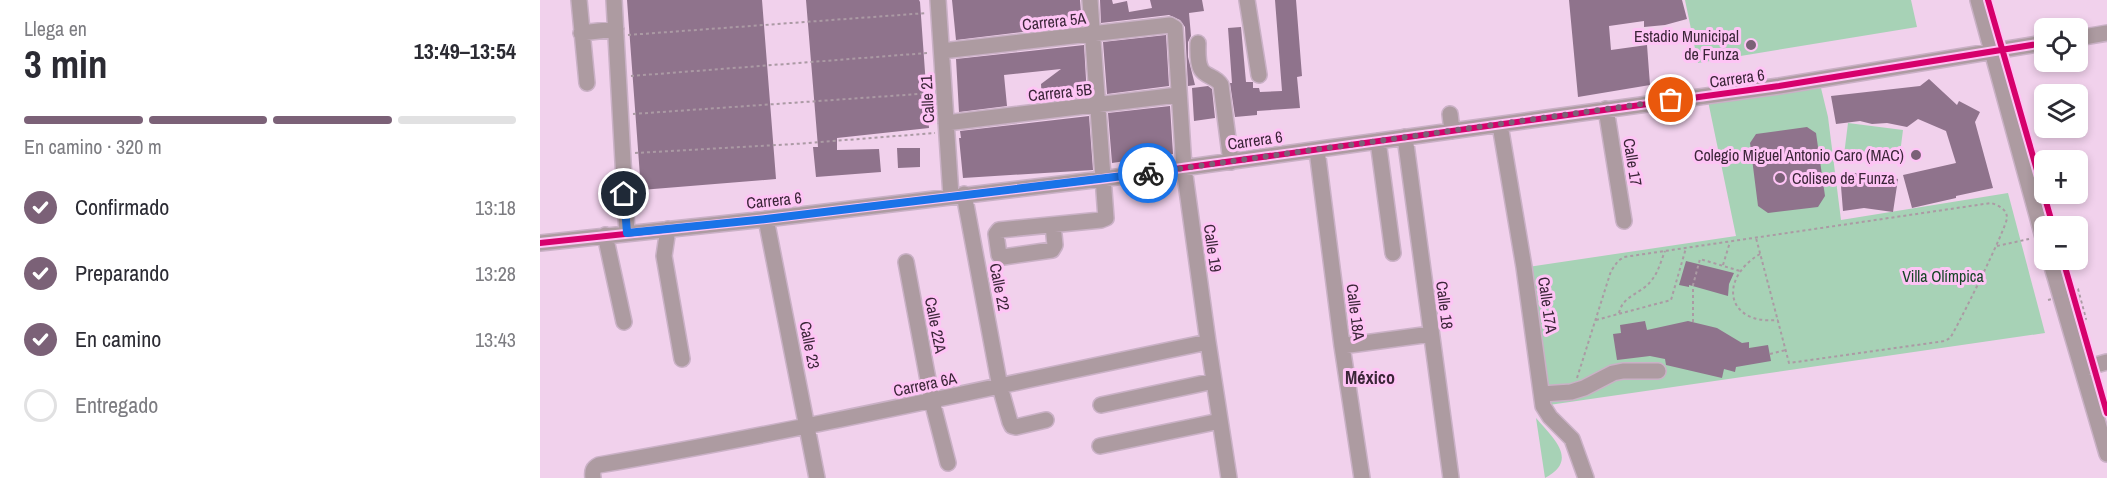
<!DOCTYPE html>
<html lang="es">
<head>
<meta charset="utf-8">
<style>
	:root { --surface:#fff; --page:#f2f2f3; --text:#2b2b33; --muted:#7c7c81; --line:#e1e1e2; --accent:#7b6177 }
	body { margin:0; font-family:"Archivo Narrow",sans-serif; background:var(--page); color:var(--text); height:100vh; display:flex; flex-direction:column; font-size:22px; white-space:nowrap }
	* { box-sizing:border-box; margin:0 }
	p { font-size:20px; color:var(--muted) }
	.icon { flex:none; width:33px; height:33px; fill:none; stroke:currentColor; stroke-width:2; stroke-linecap:round; stroke-linejoin:round }
	.map { position:relative; flex:1; overflow:hidden }
	.sheet { display:flex; flex-direction:column; background:var(--surface); width:540px }
	.sheet>* { flex:none }
	.controls { position:absolute; left:1494px; top:18px; display:grid; gap:12px }
	.controls a { display:grid; place-items:center; width:54px; height:54px; border-radius:9px; background:var(--surface); box-shadow:0 3px 9px #0003; font-size:30px }
	.pin { position:absolute; display:grid; place-items:center; width:51px; height:51px; color:#fff; margin:-26px; border:3px solid #fff; border-radius:50%; box-shadow:0 2px 6px #0007 }
	.courier { position:absolute; display:grid; place-items:center; width:60px; height:60px; margin:-30px; border:4px solid #1a73e8; border-radius:50%; background:#fff; color:#222; box-shadow:0 2px 8px #0007 }
	.head em { font-style:normal; font-weight:700 }
	.head div { display:flex; flex-direction:column-reverse }
	.head { display:flex; align-items:center; justify-content:space-between; height:102px; padding:0 24px }
	h1 { font-size:39px; font-weight:700; line-height:45px }
	.bar { display:grid; grid-template-columns:repeat(4,1fr); gap:9px 6px; align-content:center; height:72px; padding:0 24px }
	.bar i { height:8px; border-radius:4px; background:var(--line) }
	.bar .current { background:var(--accent) }
	.bar p { grid-column:span 4 }
	ol { padding:0 24px; list-style:none }
	li { display:flex; align-items:center; gap:18px; height:66px }
	li p { margin-inline-start:auto }
	li .icon { padding:6px; border-radius:50%; background:var(--accent); color:#fff; stroke-width:4 }
	li:last-child { color:var(--muted) }
	li i { width:33px; height:33px; border:3px solid var(--line); border-radius:50% }
	main { display:flex; flex:1; min-height:0 }
	.map>svg:first-child { display:block }
	.green { fill:#a7d2b6 }
	.building { fill:#8f738c }
	.lines { fill:none; stroke-linecap:round; stroke-linejoin:round }
	.minor-casing { stroke:#cab1c6; stroke-width:18 }
	.path { stroke:#ab9aa4; stroke-width:2; stroke-dasharray:3 3; stroke-linecap:butt }
	.minor { stroke:#ad9ba1; stroke-width:15 }
	.path-bridge { stroke:#ab9aa4; stroke-width:2; stroke-dasharray:3 3; stroke-linecap:butt }
	.cycleway-casing { stroke:#fec4f5; stroke-width:10 }
	.cycleway { stroke:#d6006c; stroke-width:6 }
	.done { stroke:#7b6177; stroke-width:6; stroke-dasharray:0 10.8 }
	.route { stroke:#1a73e8; stroke-width:8 }
	.poi-dot { fill:#7b6177; stroke:#fec4f5; stroke-width:2 }
	.labels { text-anchor:middle; stroke-width:6; stroke-linejoin:round; paint-order:stroke }
	.street-label { font-size:16px; fill:#3b2538; stroke:#fec4f5 }
	.poi-label { font-size:16px; fill:#3b2538; stroke:#fec4f5; text-anchor:end }
	.park-label { font-size:16px; fill:#154525; stroke:#fec4f5 }
	.neighbourhood-label { font-size:18px; font-weight:bold; fill:#3b2538; stroke:#fec4f5 }
</style>
</head>
<body>
<main>
<section class="sheet">
<div class="head"><div><h1>3 min</h1><p>Llega en</p></div><em>13:49–13:54</em></div>
<div class="bar"><i class="current"></i><i class="current"></i><i class="current"></i><i></i><p>En camino · 320 m</p></div>
<ol>
<li><svg class="icon" aria-label="check" viewBox="0 0 24 24"><path d="M5 12l5 5 9-10"/></svg>Confirmado<p>13:18</p></li>
<li><svg class="icon" aria-label="check" viewBox="0 0 24 24"><path d="M5 12l5 5 9-10"/></svg>Preparando<p>13:28</p></li>
<li><svg class="icon" aria-label="check" viewBox="0 0 24 24"><path d="M5 12l5 5 9-10"/></svg>En camino<p>13:43</p></li>
<li><i></i>Entregado</li>
</ol>
</section>
<div class="map">
<svg width="1567" height="478" viewBox="0 0 1567 478">
	<rect width="100%" height="100%" fill="#f1d1ec"/>
	<path class="green" d="M 1145,0 L 1371,0 L 1377,27 L 1158,63 Z
		M 1281,88 L 1288,117 L 1301,220 L 1468,193 L 1505,333 L 1009,405 L 988,267 L 1196,236 L 1168,101 Z
		M 1308,123 L 1363,130 L 1359,161 L 1304,155 Z
		M 996,418 C 1012,437 1040,460 1005,478 Z"/>
	<path class="building" d="M 87,0 L 222,0 L 236,179 L 101,190 Z
		M 266,0 L 379,0 L 380,2 L 389,128 L 297,138 L 297,150 L 339,149 L 341,172 L 276,177 L 273,147 L 278,147 Z
		M 412,0 L 540,0 L 542,25 L 416,40 Z
		M 560,0 L 572,0 L 573,4 L 587,1 L 589,12 L 612,8 L 610,0 L 662,0 L 664,11 L 649,13 L 651,36 L 648,42 L 648,57 L 655,85 L 648,86 L 645,27 L 640,20 L 629,15 L 561,23 Z
		M 735,0 L 756,0 L 762,76 L 757,77 L 760,108 L 717,111 L 717,115 L 695,117 L 690,83 L 692,83 L 688,28 L 701,27 L 706,82 L 713,82 L 713,88 L 719,88 L 720,92 L 742,91 Z
		M 1029,0 L 1142,0 L 1147,19 L 1125,25 L 1104,27 L 1104,21 L 1069,26 L 1071,50 L 1107,45 L 1110,85 L 1038,97 Z
		M 626,35 L 629,86 L 567,94 L 563,42 Z
		M 544,45 L 547,96 L 502,102 L 501,84 L 521,69 L 464,75 L 467,106 L 419,112 L 416,59 Z
		M 1389,79 L 1417,105 L 1419,101 L 1440,112 L 1435,122 L 1453,188 L 1416,196 L 1416,198 L 1372,208 L 1363,175 L 1416,163 L 1406,131 L 1378,119 L 1367,127 L 1347,123 L 1332,124 L 1320,121 L 1296,124 L 1291,96 L 1380,86 Z
		M 668,86 L 672,89 L 675,118 L 654,121 L 652,88 Z
		M 630,106 L 633,154 L 572,163 L 568,113 Z
		M 549,116 L 553,170 L 423,178 L 419,138 L 421,138 L 420,131 Z
		M 1267,127 L 1276,133 L 1285,196 L 1278,207 L 1228,213 L 1218,206 L 1210,143 L 1216,134 Z
		M 357,148 L 380,148 L 380,167 L 358,168 Z
		M 1316,173 L 1358,179 L 1353,212 L 1324,208 L 1303,211 L 1300,174 Z
		M 1146,261 L 1194,273 L 1189,284 L 1188,296 L 1149,285 L 1149,287 L 1139,285 Z
		M 1105,321 L 1107,330 L 1148,321 L 1177,328 L 1202,343 L 1209,342 L 1209,348 L 1228,345 L 1231,361 L 1196,367 L 1195,372 L 1184,369 L 1182,378 L 1126,365 L 1125,359 L 1110,356 L 1077,360 L 1073,334 L 1081,333 L 1080,325 Z"/>
	<g class="lines">
		<g class="minor-casing">
			<path id="minor" d="M 39,0 L 47,83
				M 74,0 L 87,233
				M 398,0 L 411,196
				M 707,0 L 719,75
				M 1438,0 L 1504,241
				M 41,33 L 76,29
				M 1538,38 L 1567,33
				M 658,43 C 658,51 657,62 661,69 C 665,77 676,76 681,85 L 691,162
				M 402,51 L 630,25 L 635,28 L 644,168 L 668,342 L 689,478
				M 1066,109 L 1084,221
				M 910,114 L 912,131
				M 406,123 L 638,95
				M 960,125 L 984,267 L 1003,406 L 1010,417 L 1032,439 L 1046,478
				M 865,137 L 911,478
				M 838,141 L 853,253
				M 777,150 L 802,346 L 822,478
				M 424,194 L 460,387 L 470,422 L 472,426 L 476,427 L 506,420
				M 226,219 L 277,478
				M 513,225 L 515,245 L 512,250 L 463,257 L 459,255 L 456,234 L 459,230 L 561,220 L 566,218 L 550,0
				M 128,229 L 124,256 L 142,359
				M 65,235 L 84,322
				M 0,243 L 226,219 L 562,179 L 1239,86 L 1504,43
				M 1510,260 L 1567,454
				M 366,262 L 392,401 L 408,463
				M 802,346 L 891,334
				M 1542,369 L 1567,362
				M 1002,394 L 1031,392 L 1044,388 L 1073,373 L 1083,371 L 1118,371
				M 561,405 L 674,381
				M 560,446 L 680,421
				M 53,478 C 52,471 53,468 59,465 C 263,430 465,384 668,342"/>
		</g>
		<path class="path" d="M 88,35 L 387,13
			M 91,76 L 387,53
			M 93,114 L 393,93
			M 95,153 L 255,144 L 395,133
			M 1457,246 L 1489,239
			M 1220,254 C 1178,279 1186,325 1238,320
			M 1183,265 L 1190,242
			M 1532,290 L 1538,289 L 1546,319 L 1543,320 L 1537,293
			M 1079,313 C 1083,295 1101,294 1111,281 C 1118,273 1121,261 1125,251
			M 1056,320 L 1131,300 L 1146,248
			M 1153,322 L 1153,285 L 1160,259 L 1200,271
			M 1230,354 L 1246,350
			M 1037,378 L 1071,271 L 1078,261 L 1084,257 L 1451,203 C 1458,205 1467,209 1467,218 C 1466,229 1418,326 1410,338 L 1405,341 L 1249,363 L 1216,238"/>
		<use href="#minor" class="minor"/>
		<path class="path-bridge" d="M 1508,300 L 1537,293"/>
		<g class="cycleway-casing">
			<path id="cycleway" d="M 1448,0 L 1513,226
				M 0,243 L 226,219 L 562,179 L 1239,86 L 1504,43
				M 1523,260 L 1567,413"/>
		</g>
		<use href="#cycleway" class="cycleway"/>
	</g>
	<g class="lines">
		<path class="done" d="M 608,173 L 1131,100"/>
		<path class="route" d="M 84,194 L 87,233 L 226,219 L 608,173"/>
	</g>
	<g class="poi-dot">
		<circle cx="1211" cy="45" r="6"/>
		<circle cx="1376" cy="155" r="6"/>
		<circle cx="1240" cy="178" r="6"/>
	</g>
	<g class="labels">
		<g class="street-label">
			<text transform="translate(514 21) rotate(-6)" y="6">Carrera 5A</text>
			<text transform="translate(1197 78) rotate(-8)" y="6">Carrera 6</text>
			<text transform="translate(520 92) rotate(-6)" y="6">Carrera 5B</text>
			<text transform="translate(387 99) rotate(-93)" y="6">Calle 21</text>
			<text transform="translate(715 140) rotate(-8)" y="6">Carrera 6</text>
			<text transform="translate(1093 162) rotate(81)" y="6">Calle 17</text>
			<text transform="translate(234 200) rotate(-6)" y="6">Carrera 6</text>
			<text transform="translate(673 248) rotate(82)" y="6">Calle 19</text>
			<text transform="translate(460 287) rotate(79)" y="6">Calle 22</text>
			<text transform="translate(905 305) rotate(83)" y="6">Calle 18</text>
			<text transform="translate(1008 305) rotate(82)" y="6">Calle 17A</text>
			<text transform="translate(816 312) rotate(83)" y="6">Calle 18A</text>
			<text transform="translate(396 325) rotate(79)" y="6">Calle 22A</text>
			<text transform="translate(270 345) rotate(79)" y="6">Calle 23</text>
			<text transform="translate(385 384) rotate(-12)" y="6">Carrera 6A</text>
		</g>
		<g class="poi-label">
			<text x="1199" y="42">Estadio Municipal<tspan x="1199" dy="18">de Funza</tspan></text>
			<text x="1364" y="161">Colegio Miguel Antonio Caro (MAC)</text>
			<text x="1252" y="184" text-anchor="start">Coliseo de Funza</text>
		</g>
		<g class="park-label">
			<text x="1403" y="282">Villa Olímpica</text>
		</g>
		<g class="neighbourhood-label">
			<text x="830" y="384">México</text>
		</g>
	</g>
</svg>
<div class="controls">
<a><svg class="icon" aria-label="locate" viewBox="0 0 24 24"><circle cx="12" cy="12" r="6"/><path d="M12 2v4M12 18v4M2 12h4M18 12h4"/></svg></a>
<a><svg class="icon" aria-label="layers" viewBox="0 0 24 24"><path d="M12 4l9 5-9 5-9-5zM3 14l9 5 9-5"/></svg></a>
<a>+</a>
<a>−</a>
</div>
<div class="pin" style="left:1131px;top:100px;background:#ea580c"><svg class="icon" aria-label="bag" viewBox="0 0 24 24"><path d="M5 8h14l-1 12H6zM9 8a3 3 0 0 1 6 0"/></svg></div>
<div class="pin" style="left:84px;top:194px;background:#1f2937"><svg class="icon" aria-label="home" viewBox="0 0 24 24"><path d="M3 11l9-7 9 7M6 9v11h12V9"/></svg></div>
<div class="courier" style="left:608px;top:173px"><svg class="icon" aria-label="bike" viewBox="0 0 24 24"><circle cx="6" cy="16" r="4"/><circle cx="18" cy="16" r="4"/><path d="M6 16l4-8h5l3 8M10 8l3 8H6M13 5h3"/></svg></div>
</div>
</main>
</body>
</html>
